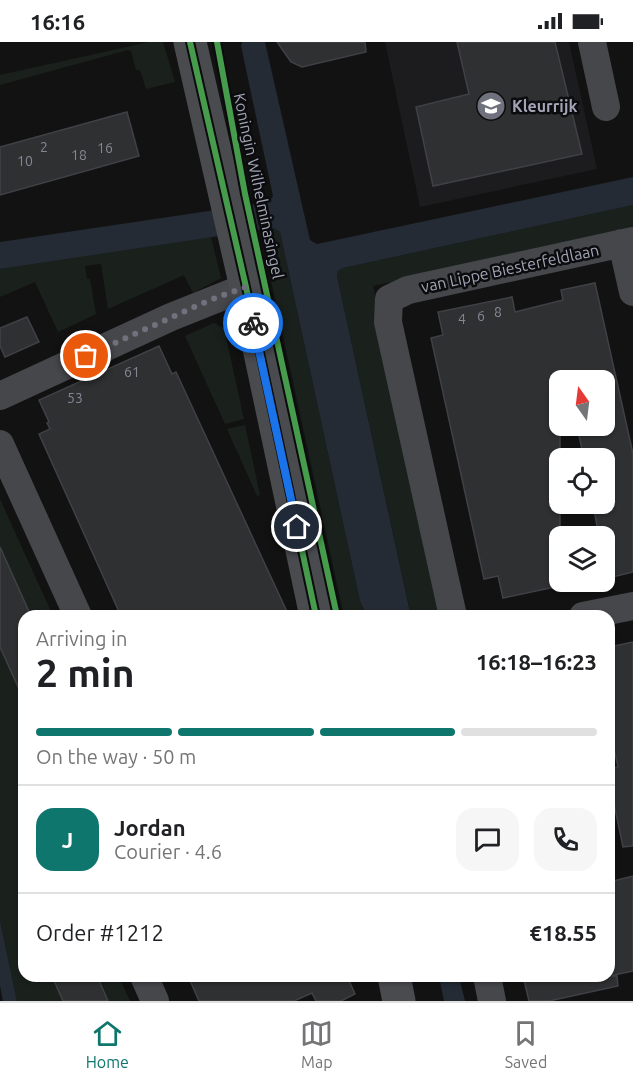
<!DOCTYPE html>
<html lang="en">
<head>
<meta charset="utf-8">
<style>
	:root { --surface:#fff; --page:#f6f6f6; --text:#202124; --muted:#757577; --line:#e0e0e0; --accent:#0f766e }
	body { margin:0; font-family:Ubuntu,sans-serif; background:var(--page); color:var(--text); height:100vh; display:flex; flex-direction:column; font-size:22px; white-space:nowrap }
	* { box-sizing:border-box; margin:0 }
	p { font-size:20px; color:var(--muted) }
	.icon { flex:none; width:33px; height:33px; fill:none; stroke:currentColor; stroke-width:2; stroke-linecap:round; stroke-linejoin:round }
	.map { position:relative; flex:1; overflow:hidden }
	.sheet { position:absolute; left:18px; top:568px; width:597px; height:372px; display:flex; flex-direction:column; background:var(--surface); border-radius:18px; box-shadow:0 2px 4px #0004 }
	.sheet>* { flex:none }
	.needle { width:39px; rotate:346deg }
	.controls { position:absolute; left:549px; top:328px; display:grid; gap:12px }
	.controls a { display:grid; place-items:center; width:66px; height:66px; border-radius:12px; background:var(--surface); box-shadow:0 2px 4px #0004; font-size:30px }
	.pin { position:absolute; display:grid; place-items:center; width:51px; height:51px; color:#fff; margin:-26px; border:3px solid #fff; border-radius:50%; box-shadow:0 2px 6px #0007 }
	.courier { position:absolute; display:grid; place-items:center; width:60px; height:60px; margin:-30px; border:4px solid #1a73e8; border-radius:50%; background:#fff; color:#222; box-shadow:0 2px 8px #0007 }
	.summary em { font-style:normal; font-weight:600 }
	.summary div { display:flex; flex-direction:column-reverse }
	.summary { display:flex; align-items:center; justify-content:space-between; height:102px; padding:0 18px }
	h1 { font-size:39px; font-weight:600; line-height:45px }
	.bar { display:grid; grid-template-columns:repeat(4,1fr); gap:9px 6px; align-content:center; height:72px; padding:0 18px }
	.bar i { height:8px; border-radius:4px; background:var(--line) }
	.bar .selected { background:var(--accent) }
	.bar p { grid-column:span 4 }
	.line { display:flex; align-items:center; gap:15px; padding:0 18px; border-top:2px solid var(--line) }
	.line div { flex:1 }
	.round { display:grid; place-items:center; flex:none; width:63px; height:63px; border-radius:18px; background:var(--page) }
	.status { display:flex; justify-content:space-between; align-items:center; height:42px; padding:0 30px; background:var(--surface); direction:ltr }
	.status svg { height:16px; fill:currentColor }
	.tabs { display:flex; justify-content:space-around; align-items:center; height:84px; border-top:2px solid var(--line); background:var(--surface); font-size:16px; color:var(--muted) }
	.tabs a { display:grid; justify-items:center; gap:3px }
	.tabs .selected { color:var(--accent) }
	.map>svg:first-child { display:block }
	.built { fill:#1c1c1e }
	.green { fill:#1a211c }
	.water { fill:#242b34 }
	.building { fill:#2f3032; stroke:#404146; stroke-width:1.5 }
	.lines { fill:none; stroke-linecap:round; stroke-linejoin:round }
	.street { stroke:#46474b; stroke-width:28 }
	.secondary { stroke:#494b4f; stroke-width:33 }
	.cycleway-casing { stroke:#0c0c0e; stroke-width:10 }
	.cycleway { stroke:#469c4c; stroke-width:6 }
	.done { stroke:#6f727c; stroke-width:6; stroke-dasharray:0 10.8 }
	.route { stroke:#1a73e8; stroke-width:8 }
	.labels { text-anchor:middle; stroke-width:5; stroke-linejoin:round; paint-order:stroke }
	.number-label { font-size:14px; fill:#848894 }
	.poi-label { font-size:16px; font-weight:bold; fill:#a1a5b5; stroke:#0c0c0e; text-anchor:start }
	.street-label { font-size:16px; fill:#a1a5b5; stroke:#0c0c0e }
</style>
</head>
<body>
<div class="status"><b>16:16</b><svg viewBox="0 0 49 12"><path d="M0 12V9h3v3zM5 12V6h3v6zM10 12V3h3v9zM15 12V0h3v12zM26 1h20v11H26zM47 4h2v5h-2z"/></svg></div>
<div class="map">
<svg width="633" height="959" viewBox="0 0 633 959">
	<rect width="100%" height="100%" fill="#121212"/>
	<path class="built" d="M 385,0 L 569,0 L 597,127 L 420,165 Z"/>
	<path class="green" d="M 149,0 L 163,0 L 175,40 L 146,47 L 140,28 L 136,28 L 131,9 L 128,8 L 0,43 L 0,33 Z
		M 633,163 L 633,187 L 373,244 L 445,571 L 445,574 L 408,574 L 410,569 L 337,234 L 338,229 L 343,226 Z
		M 273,186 L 280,190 L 360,559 L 367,574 L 344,574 L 260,188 Z
		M 211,195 L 221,236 L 193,251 L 184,233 L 108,267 L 101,222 L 85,224 L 87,237 L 90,237 L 96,272 L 58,290 L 35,240 L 0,255 L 0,227 Z
		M 214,281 L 224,286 L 244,377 L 225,382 L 185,294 Z
		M 245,383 L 260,453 L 257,454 L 227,387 Z
		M 0,457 L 53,574 L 24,574 L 24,934 L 119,935 L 130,959 L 17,959 L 0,879 Z"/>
	<path class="water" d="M 242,0 L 265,0 L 310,198 L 317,202 L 633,135 L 633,163 L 343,226 L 338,229 L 337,234 L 410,570 L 408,574 L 367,574 L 360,559 L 280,190 L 273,186 L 0,227 L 0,200 L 269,160 L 273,154 L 241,4 Z
		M 0,879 L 17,959 L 3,959 L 0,944 Z
		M 439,935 L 459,935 L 465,959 L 444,959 Z"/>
	<path class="building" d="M 277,0 L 365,0 L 366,10 L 302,25 L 291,20 Z
		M 457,0 L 555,0 L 582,112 L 433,144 L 416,65 L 469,52 Z
		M 127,70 L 139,114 L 0,153 L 0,105 Z
		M 595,241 L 633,412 L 633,530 L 604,537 L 604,495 L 599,495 L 593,462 L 604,462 L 604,417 L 584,417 L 577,384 L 604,384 L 604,339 L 551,339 L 560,383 L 560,544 L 503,556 L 498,534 L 484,537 L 431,296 L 443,293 L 438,270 L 512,255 L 515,270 L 563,258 L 561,248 Z
		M 27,275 L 39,300 L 5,315 L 0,304 L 0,286 Z
		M 159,304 L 172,332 L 176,330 L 289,574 L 121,574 L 39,392 L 50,387 L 47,381 L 49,380 L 39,358 Z
		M 0,505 L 31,574 L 24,574 L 24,658 L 0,605 Z
		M 633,600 L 633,804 L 623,805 L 609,738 L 609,727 L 618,725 L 609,684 L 609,605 Z
		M 633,834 L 633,929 L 609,934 L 609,840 Z
		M 52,934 L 97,934 L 108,959 L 63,959 Z
		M 188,934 L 347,934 L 355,952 L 341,959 L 316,959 L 312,951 L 294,959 L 199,959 Z
		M 523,934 L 617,934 L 618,944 L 549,959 L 529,959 Z"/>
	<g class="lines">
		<path class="street" d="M 592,0 L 606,65
			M 622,201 L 633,250
			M 0,354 L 171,275 L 246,245
			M 0,402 L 78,574
			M 453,574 L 388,280 L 389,257 L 408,248 L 633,199
			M 583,574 L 633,564
			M 144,934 L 155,959
			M 487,934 L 492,959"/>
		<path class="secondary" d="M 190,0 L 246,245 L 316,574
			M 394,934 L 399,959"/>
		<g class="cycleway-casing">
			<path id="cycleway" d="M 190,0 L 246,245 L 316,574
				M 217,0 L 245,152 L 337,574"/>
		</g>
		<use href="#cycleway" class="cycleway"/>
	</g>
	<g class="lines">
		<path class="done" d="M 86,314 L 210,258 L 246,245 L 253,281"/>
		<path class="route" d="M 253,281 L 297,485"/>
	</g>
	<defs>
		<g id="school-disc" transform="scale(1.5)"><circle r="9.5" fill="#6f727c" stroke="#0c0c0e"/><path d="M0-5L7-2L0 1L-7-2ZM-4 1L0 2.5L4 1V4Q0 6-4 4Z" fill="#fff"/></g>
	</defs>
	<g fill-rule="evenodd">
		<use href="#school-disc" x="491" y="64"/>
	</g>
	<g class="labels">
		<g class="number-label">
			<text x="44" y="110">2</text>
			<text x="105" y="111">16</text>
			<text x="79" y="118">18</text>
			<text x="25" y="124">10</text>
			<text x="498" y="275">8</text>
			<text x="481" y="279">6</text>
			<text x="462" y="282">4</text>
			<text x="132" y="335">61</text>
			<text x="75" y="361">53</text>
		</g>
		<g class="poi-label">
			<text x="512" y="70">Kleurrijk</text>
		</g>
		<g class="street-label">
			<text transform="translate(259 144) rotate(78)" y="6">Koningin Wilhelminasingel</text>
			<text transform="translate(510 226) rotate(-12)" y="6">van Lippe Biesterfeldlaan</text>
		</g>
	</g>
</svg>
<div class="controls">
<a><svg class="needle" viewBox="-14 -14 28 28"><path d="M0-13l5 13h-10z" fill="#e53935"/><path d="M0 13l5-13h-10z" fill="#757577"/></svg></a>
<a><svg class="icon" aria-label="locate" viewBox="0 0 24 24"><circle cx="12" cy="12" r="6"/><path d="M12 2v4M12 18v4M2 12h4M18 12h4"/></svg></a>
<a><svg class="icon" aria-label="layers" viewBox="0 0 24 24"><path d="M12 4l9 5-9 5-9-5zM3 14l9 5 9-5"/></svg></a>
</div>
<div class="pin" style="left:86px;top:314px;background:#ea580c"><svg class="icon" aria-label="bag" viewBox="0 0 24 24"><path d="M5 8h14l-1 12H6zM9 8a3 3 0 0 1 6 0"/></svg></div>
<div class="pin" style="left:297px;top:485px;background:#1f2937"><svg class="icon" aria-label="home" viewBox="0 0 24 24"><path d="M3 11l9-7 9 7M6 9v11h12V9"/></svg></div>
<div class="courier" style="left:253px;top:281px"><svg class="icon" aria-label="bike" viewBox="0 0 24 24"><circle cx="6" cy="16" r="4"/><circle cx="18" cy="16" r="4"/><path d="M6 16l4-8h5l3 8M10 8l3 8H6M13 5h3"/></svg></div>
<section class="sheet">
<div class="summary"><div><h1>2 min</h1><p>Arriving in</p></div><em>16:18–16:23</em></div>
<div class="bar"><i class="selected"></i><i class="selected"></i><i class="selected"></i><i></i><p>On the way · 50 m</p></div>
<div class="line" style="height:108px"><b class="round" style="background:var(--accent);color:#fff">J</b><div><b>Jordan</b><p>Courier · 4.6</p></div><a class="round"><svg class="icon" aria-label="chat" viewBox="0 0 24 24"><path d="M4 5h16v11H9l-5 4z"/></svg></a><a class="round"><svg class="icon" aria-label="phone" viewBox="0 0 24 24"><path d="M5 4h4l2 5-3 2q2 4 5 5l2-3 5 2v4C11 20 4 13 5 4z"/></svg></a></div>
<div class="line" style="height:78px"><div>Order #1212</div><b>€18.55</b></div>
</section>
</div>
<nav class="tabs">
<a class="selected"><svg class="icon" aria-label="home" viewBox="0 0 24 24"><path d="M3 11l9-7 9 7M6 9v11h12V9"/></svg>Home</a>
<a><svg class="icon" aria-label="map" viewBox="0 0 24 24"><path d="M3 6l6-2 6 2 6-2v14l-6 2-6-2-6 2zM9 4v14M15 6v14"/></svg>Map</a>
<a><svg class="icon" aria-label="saved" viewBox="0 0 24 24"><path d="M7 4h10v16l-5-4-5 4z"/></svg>Saved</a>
</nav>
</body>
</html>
